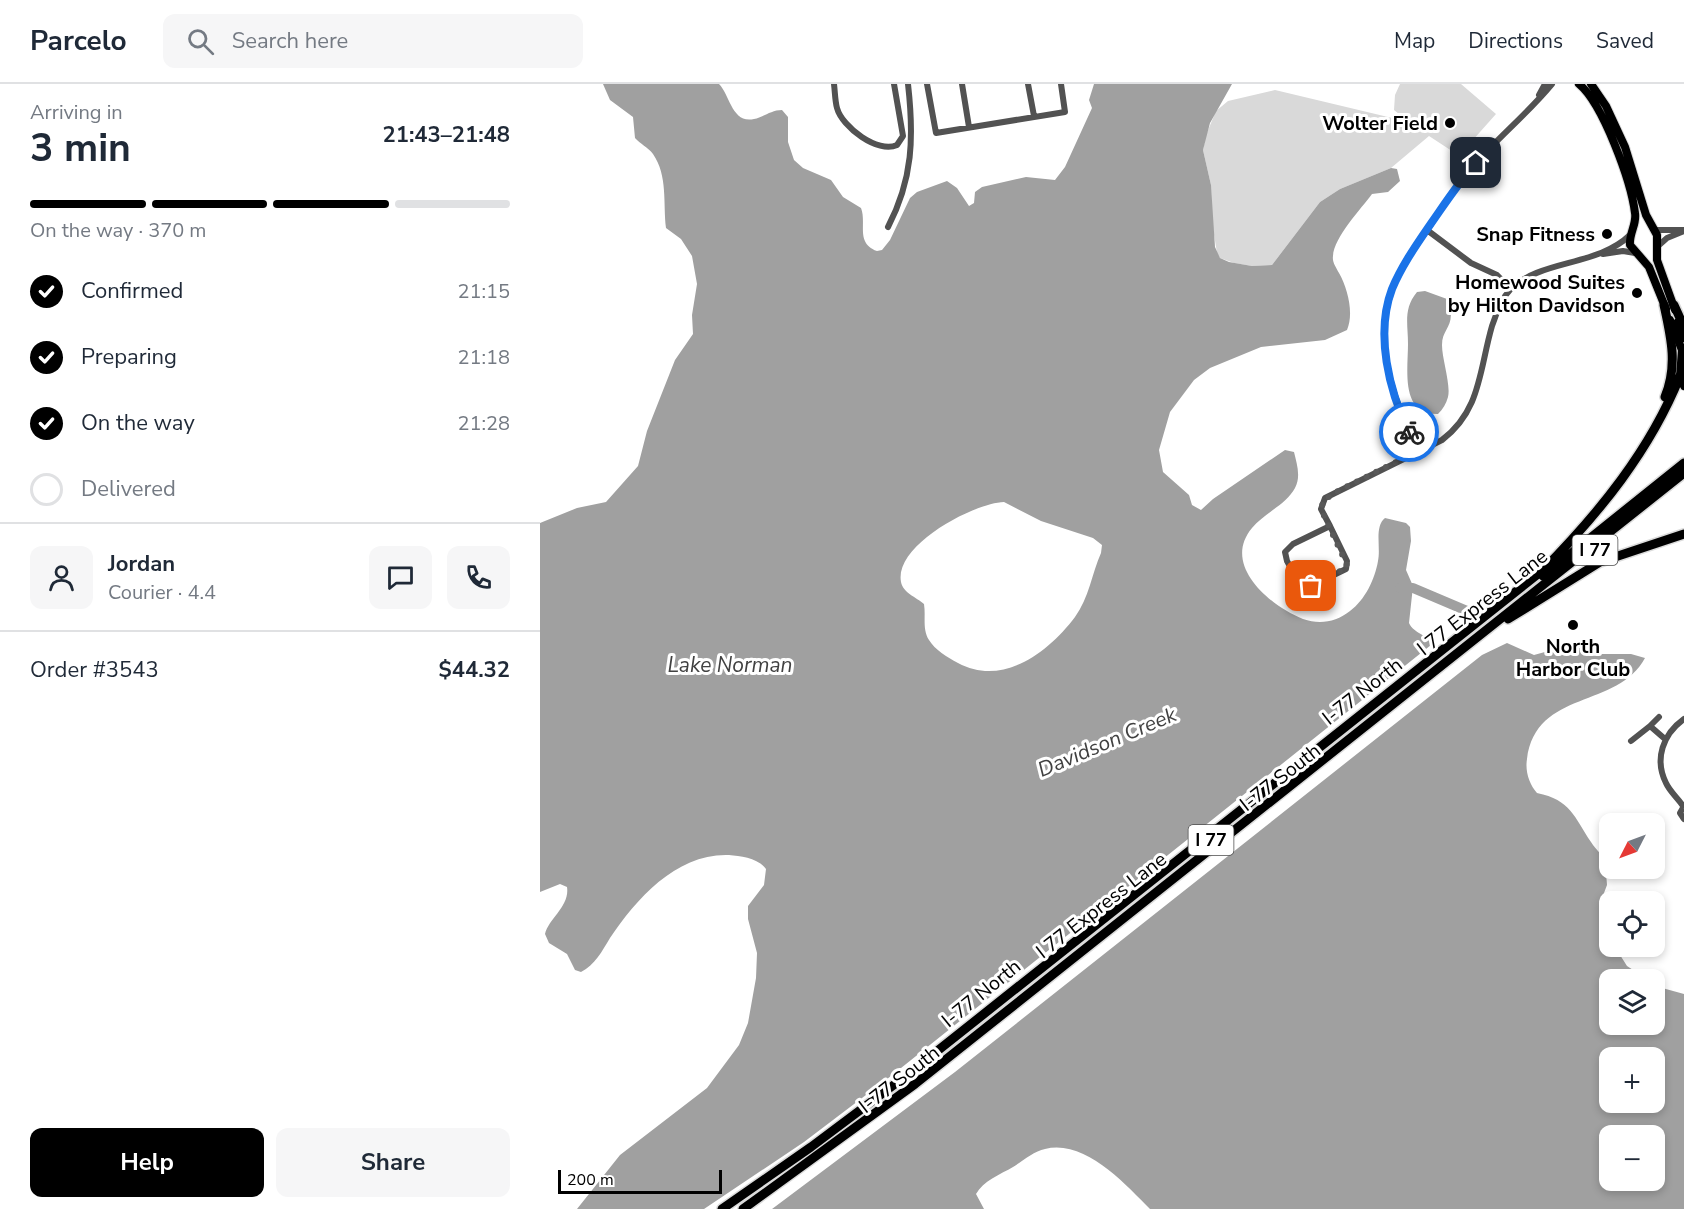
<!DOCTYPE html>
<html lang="en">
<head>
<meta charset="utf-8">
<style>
	:root { --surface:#fff; --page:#f6f6f7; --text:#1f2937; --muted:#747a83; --line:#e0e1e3; --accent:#000 }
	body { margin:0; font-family:"Nunito Sans",sans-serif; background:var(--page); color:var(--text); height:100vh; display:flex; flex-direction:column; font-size:22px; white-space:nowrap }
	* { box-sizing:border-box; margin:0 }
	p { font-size:20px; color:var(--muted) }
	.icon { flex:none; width:33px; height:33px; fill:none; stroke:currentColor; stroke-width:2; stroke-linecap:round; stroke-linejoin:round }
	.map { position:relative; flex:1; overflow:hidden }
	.drawer { display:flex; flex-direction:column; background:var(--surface); width:540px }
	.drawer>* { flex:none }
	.needle { width:39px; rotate:228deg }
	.tools { position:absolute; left:1059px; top:729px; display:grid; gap:12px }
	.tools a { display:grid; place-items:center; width:66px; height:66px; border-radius:12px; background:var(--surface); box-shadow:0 3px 9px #0003; font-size:30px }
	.scale { position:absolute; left:18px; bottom:15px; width:164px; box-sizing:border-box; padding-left:6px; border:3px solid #000; border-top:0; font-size:16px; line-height:21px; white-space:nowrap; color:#000; -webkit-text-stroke:4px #fff; paint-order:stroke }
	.pin { position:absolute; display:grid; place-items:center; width:51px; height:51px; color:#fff; margin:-26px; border-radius:12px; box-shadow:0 3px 9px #0006 }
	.courier { position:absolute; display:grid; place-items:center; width:60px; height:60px; margin:-30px; border:4px solid #1a73e8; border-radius:50%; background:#fff; color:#222; box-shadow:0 2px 8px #0007 }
	.summary em { font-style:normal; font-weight:700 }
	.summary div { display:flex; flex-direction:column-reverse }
	.summary { display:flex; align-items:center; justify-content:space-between; height:102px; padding:0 30px }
	h1 { font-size:39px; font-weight:700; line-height:45px }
	.bar { display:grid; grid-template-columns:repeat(4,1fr); gap:9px 6px; align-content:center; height:72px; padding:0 30px }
	.bar i { height:8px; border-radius:4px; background:var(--line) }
	.bar .current { background:var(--accent) }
	.bar p { grid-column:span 4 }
	.line { display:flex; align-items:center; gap:15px; padding:0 30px; border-top:2px solid var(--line) }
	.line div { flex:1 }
	.round { display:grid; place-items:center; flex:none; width:63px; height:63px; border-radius:12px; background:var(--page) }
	ol { padding:0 30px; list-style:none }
	li { display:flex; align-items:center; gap:18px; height:66px }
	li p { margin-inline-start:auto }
	li .icon { padding:6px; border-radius:50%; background:var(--accent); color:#fff; stroke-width:4 }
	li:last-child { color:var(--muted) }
	li i { width:33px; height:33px; border:3px solid var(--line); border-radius:50% }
	.action { display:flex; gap:12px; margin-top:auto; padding:12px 30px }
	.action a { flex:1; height:69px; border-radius:12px; background:var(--accent); color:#fff; font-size:24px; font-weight:700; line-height:69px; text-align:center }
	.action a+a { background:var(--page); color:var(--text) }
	header { display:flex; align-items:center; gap:36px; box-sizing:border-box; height:84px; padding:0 30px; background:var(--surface); border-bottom:2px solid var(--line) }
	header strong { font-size:28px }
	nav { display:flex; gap:33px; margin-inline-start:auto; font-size:21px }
	.search { width:420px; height:54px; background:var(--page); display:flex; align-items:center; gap:15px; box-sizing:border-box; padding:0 21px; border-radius:12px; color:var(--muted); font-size:22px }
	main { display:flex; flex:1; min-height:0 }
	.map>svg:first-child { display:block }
	.green { fill:#d9d9d9 }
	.water { fill:#a0a0a0; fill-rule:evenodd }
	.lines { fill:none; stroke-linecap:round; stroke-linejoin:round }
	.river { stroke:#a0a0a0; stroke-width:10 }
	.major-casing { stroke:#dbdbdb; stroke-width:10 }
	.highway-casing { stroke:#dbdbdb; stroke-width:12 }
	.minor { stroke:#525252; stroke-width:6 }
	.major { stroke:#000; stroke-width:8 }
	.highway { stroke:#000; stroke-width:9 }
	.done { stroke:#595959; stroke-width:6; stroke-dasharray:0 10.8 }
	.route { stroke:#1a73e8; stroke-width:8 }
	.poi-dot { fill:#000; stroke:#fff; stroke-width:2 }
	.labels { text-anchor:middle; stroke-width:6; stroke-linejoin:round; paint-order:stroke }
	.shield { fill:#fff; stroke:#4c4c4c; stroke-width:1.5 }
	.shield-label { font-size:18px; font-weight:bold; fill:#000 }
	.poi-label { font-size:20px; font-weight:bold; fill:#000; stroke:#fff; text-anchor:end }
	.street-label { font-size:20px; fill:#000; stroke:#fff }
	.water-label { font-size:21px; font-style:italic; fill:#414141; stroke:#fff }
</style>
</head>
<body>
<header>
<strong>Parcelo</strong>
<div class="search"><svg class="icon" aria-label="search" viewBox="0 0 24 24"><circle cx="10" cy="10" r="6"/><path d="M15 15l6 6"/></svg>Search here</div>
<nav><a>Map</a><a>Directions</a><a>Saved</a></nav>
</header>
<main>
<section class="drawer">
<div class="summary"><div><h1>3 min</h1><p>Arriving in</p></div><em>21:43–21:48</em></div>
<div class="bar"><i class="current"></i><i class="current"></i><i class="current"></i><i></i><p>On the way · 370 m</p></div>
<ol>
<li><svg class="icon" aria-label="check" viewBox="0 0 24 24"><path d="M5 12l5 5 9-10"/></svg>Confirmed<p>21:15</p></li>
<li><svg class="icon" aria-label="check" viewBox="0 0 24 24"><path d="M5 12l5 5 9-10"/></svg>Preparing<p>21:18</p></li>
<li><svg class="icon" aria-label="check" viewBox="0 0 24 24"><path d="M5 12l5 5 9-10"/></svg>On the way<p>21:28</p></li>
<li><i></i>Delivered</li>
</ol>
<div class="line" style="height:108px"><a class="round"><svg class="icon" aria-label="person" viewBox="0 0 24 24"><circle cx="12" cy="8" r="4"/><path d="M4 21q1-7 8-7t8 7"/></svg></a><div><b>Jordan</b><p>Courier · 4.4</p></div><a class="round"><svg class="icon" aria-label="chat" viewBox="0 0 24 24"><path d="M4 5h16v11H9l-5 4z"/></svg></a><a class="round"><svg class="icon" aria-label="phone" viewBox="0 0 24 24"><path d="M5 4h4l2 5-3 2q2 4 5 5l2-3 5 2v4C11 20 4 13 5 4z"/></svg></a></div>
<div class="line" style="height:78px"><div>Order #3543</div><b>$44.32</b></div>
<div class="action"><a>Help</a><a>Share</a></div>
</section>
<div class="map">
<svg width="1144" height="1125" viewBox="0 0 1144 1125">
	<rect width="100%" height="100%" fill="#fff"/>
	<path class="green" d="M 860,0 L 921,0 L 956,30 L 924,66 L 933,73 L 929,75 L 921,69 L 918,71 L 889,52 L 851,84 L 800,105 L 780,118 L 732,181 L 712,182 L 694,179 L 680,174 L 677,169 L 672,138 L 671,101 L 663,66 L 666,51 L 676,27 L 688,17 L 735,6 L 869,38 L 854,26 L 855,11 Z"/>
	<path class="water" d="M 63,0 L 179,0 C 190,11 192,40 214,35 C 224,33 231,26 242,26 L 248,33 L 248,58 L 254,76 L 263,84 L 291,96 L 303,113 L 321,124 C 327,139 315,159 337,167 L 342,166 L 350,156 L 370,114 L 377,108 L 407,97 L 417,104 L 429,122 L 434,119 L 435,108 L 442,103 L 486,93 L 515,96 L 525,83 L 552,24 L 549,16 L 554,0 L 692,0 L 670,39 L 663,66 L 671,101 L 675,163 L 680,174 L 689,178 L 712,182 L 732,181 L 780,118 L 800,105 L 851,84 L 857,85 L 860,97 L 848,108 L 832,110 C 821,125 794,153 793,172 C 792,178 796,183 799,189 C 808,205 814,230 807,246 L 785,256 L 721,263 L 670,284 L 654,296 L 630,328 L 619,366 L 623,388 L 649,411 L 652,421 L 661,426 L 673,415 L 745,366 L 754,368 C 757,380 761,393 755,404 C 746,421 724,429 712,444 C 681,481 730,522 763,535 C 780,541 796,538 810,527 C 825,516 835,495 838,477 C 841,463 834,443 845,434 L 866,439 L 870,443 L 871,457 L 866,486 L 873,502 L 869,539 C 874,550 888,550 891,561 L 351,992 L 264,1058 L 164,1125 L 37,1125 L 80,1071 L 167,1004 L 199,961 L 208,939 L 216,894 L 217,869 L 208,835 L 208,822 L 224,801 L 226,785 C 218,774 201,772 189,771 C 137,769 97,814 70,854 C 62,867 55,881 41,888 L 35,886 L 27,870 L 9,859 L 5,850 C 9,834 30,822 27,803 L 20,800 L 0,808 L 0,439 L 37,424 L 66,418 L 98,382 L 107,347 L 135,276 L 153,250 L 152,231 L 157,200 L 152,172 L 141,155 L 126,144 C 123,119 128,92 113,70 C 108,63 100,60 95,54 L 93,33 L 70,16 ZM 464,418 L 501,437 L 553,454 L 562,461 L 561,469 C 552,489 549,514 535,533 C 508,569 462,603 418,579 C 407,573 395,566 389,556 C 382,545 386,532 384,520 C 376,513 363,509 361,498 C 354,461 434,419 464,418 Z
		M 885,207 L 907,215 C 918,242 902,243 902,261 C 902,275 911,301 908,313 C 906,320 903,325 898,330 C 860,331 868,286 868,260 C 868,240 863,225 877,208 Z
		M 1041,558 L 1058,570 L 1091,570 L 1105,574 C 1078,625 996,605 987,675 C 985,687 989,700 997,709 C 1031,716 1034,733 1051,758 C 1056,766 1064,772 1069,781 L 1066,788 L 1067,801 L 1061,817 L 1069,842 L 1070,862 L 1075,863 L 1087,882 L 1107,895 L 1070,896 L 1070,940 L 1114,940 L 1115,902 L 1144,910 L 1144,1125 L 610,1125 C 585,1100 545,1055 505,1065 C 494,1067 483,1077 473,1083 C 461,1090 443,1097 436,1110 L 444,1125 L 232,1125 L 415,988 L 942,571 L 967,559 L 994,571 ZM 1070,974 L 1114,974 L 1114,1018 L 1070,1018 ZM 1070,1052 L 1114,1052 L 1114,1096 L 1070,1096 Z"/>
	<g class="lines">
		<path class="river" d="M 860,504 L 873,504 L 932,529"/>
		<g class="major-casing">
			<path id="major" d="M 1039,0 C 1063,20 1091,97 1095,129 C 1097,140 1089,149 1090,161 L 1109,183 L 1126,225
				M 1051,0 L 1066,22 L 1085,63 L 1106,131 L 1117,151 L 1117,176 L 1135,226
				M 1130,236 L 1142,266 L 1140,292 L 1144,302
				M 1138,238 L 1144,254"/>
		</g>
		<g class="highway-casing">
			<path id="highway" d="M 1124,221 C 1131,253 1138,281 1125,313
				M 1134,221 L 1144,243
				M 1003,492 L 1144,379
				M 968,535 L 1060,478 L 1144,450
				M 182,1125 L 271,1063 L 367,991 L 1003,486 C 1059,429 1110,367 1140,292
				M 203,1125 L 375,1000 L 1144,389"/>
		</g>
		<path class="minor" d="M 294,0 C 295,8 295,17 297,24 C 302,43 338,70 357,61 L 363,52 L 354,0
			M 387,0 L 396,49 L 525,28 L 521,0
			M 422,0 L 429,43
			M 488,0 L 494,32
			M 999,11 L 1005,0
			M 348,143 C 373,95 374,53 368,0
			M 887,146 L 931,179 L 957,191 L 971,205
			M 1114,146 L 1143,146
			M 1118,162 L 1127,154 L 1144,147
			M 1063,170 L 1083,167 L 1095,169
			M 878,367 C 855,320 833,261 851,209 C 859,184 875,163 890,142 C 904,120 918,98 936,79 C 960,52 989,28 1012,0
			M 790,442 L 781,425 L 785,414 L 902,356 C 941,326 939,287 952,242 C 957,229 960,216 970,206 C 1000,175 1057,183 1090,151
			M 790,442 L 807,477 L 806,485 L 771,502 L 761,502 L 747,477 L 745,468 L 753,460 Z
			M 1119,633 L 1110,642 L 1125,655
			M 1091,657 L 1110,642
			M 1143,722 C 1138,714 1130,708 1126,699 C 1114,675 1123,650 1144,635
			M 1144,722 L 1140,729 L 1144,735"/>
		<use href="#major" class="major"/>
		<use href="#highway" class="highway"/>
	</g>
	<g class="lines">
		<path class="done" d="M 771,502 L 806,484 L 807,481 L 784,432 L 782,419 L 792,410 L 878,367 L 869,348"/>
		<path class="route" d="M 869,348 C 849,307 835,250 852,205 C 862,181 877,160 892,138 C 906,118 919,98 936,79"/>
	</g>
	<g class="poi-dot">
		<circle cx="910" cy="39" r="6"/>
		<circle cx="1067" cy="150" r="6"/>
		<circle cx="1097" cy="209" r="6"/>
		<circle cx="1033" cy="541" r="6"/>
	</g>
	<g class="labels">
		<g class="shield">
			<rect x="1032.5" y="451" width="45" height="30" rx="4.5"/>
			<rect x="648.5" y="741" width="45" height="30" rx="4.5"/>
		</g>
		<g class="shield-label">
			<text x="1055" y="472">I 77</text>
			<text x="671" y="762">I 77</text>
		</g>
		<g class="poi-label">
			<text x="898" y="46">Wolter Field</text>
			<text x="1055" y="157">Snap Fitness</text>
			<text x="1085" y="205">Homewood Suites<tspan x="1085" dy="23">by Hilton Davidson</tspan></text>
			<text x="1033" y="569" text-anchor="middle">North<tspan x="1033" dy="23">Harbor Club</tspan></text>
		</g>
		<g class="street-label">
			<text transform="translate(942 518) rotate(-38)" y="7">I 77 Express Lane</text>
			<text transform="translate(822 607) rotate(-38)" y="7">I-77 North</text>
			<text transform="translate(740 693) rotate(-38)" y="7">I-77 South</text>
			<text transform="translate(561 821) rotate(-38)" y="7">I 77 Express Lane</text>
			<text transform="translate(441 909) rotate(-39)" y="7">I-77 North</text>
			<text transform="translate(359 995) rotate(-38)" y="7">I-77 South</text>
		</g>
		<g class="water-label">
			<text x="190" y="588">Lake Norman</text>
			<text transform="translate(567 658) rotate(-23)" y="7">Davidson Creek</text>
		</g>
	</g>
</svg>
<div class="tools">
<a><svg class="needle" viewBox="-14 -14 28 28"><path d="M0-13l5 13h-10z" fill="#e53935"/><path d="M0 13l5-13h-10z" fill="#747a83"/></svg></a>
<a><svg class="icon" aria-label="locate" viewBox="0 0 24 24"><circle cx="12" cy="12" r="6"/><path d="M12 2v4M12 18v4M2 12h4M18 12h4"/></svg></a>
<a><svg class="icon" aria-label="layers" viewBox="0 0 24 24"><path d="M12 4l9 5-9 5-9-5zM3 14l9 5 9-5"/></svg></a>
<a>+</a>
<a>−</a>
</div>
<div class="scale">200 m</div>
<div class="pin" style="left:771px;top:502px;background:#ea580c"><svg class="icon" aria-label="bag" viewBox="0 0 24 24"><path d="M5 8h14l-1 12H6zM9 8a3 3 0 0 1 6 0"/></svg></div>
<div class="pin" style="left:936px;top:79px;background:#1f2937"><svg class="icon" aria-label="home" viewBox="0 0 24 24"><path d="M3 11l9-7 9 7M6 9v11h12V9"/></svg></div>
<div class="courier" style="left:869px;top:348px"><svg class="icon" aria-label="bike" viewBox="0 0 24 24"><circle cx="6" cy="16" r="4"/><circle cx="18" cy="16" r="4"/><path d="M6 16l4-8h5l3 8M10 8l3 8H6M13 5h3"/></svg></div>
</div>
</main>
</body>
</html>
